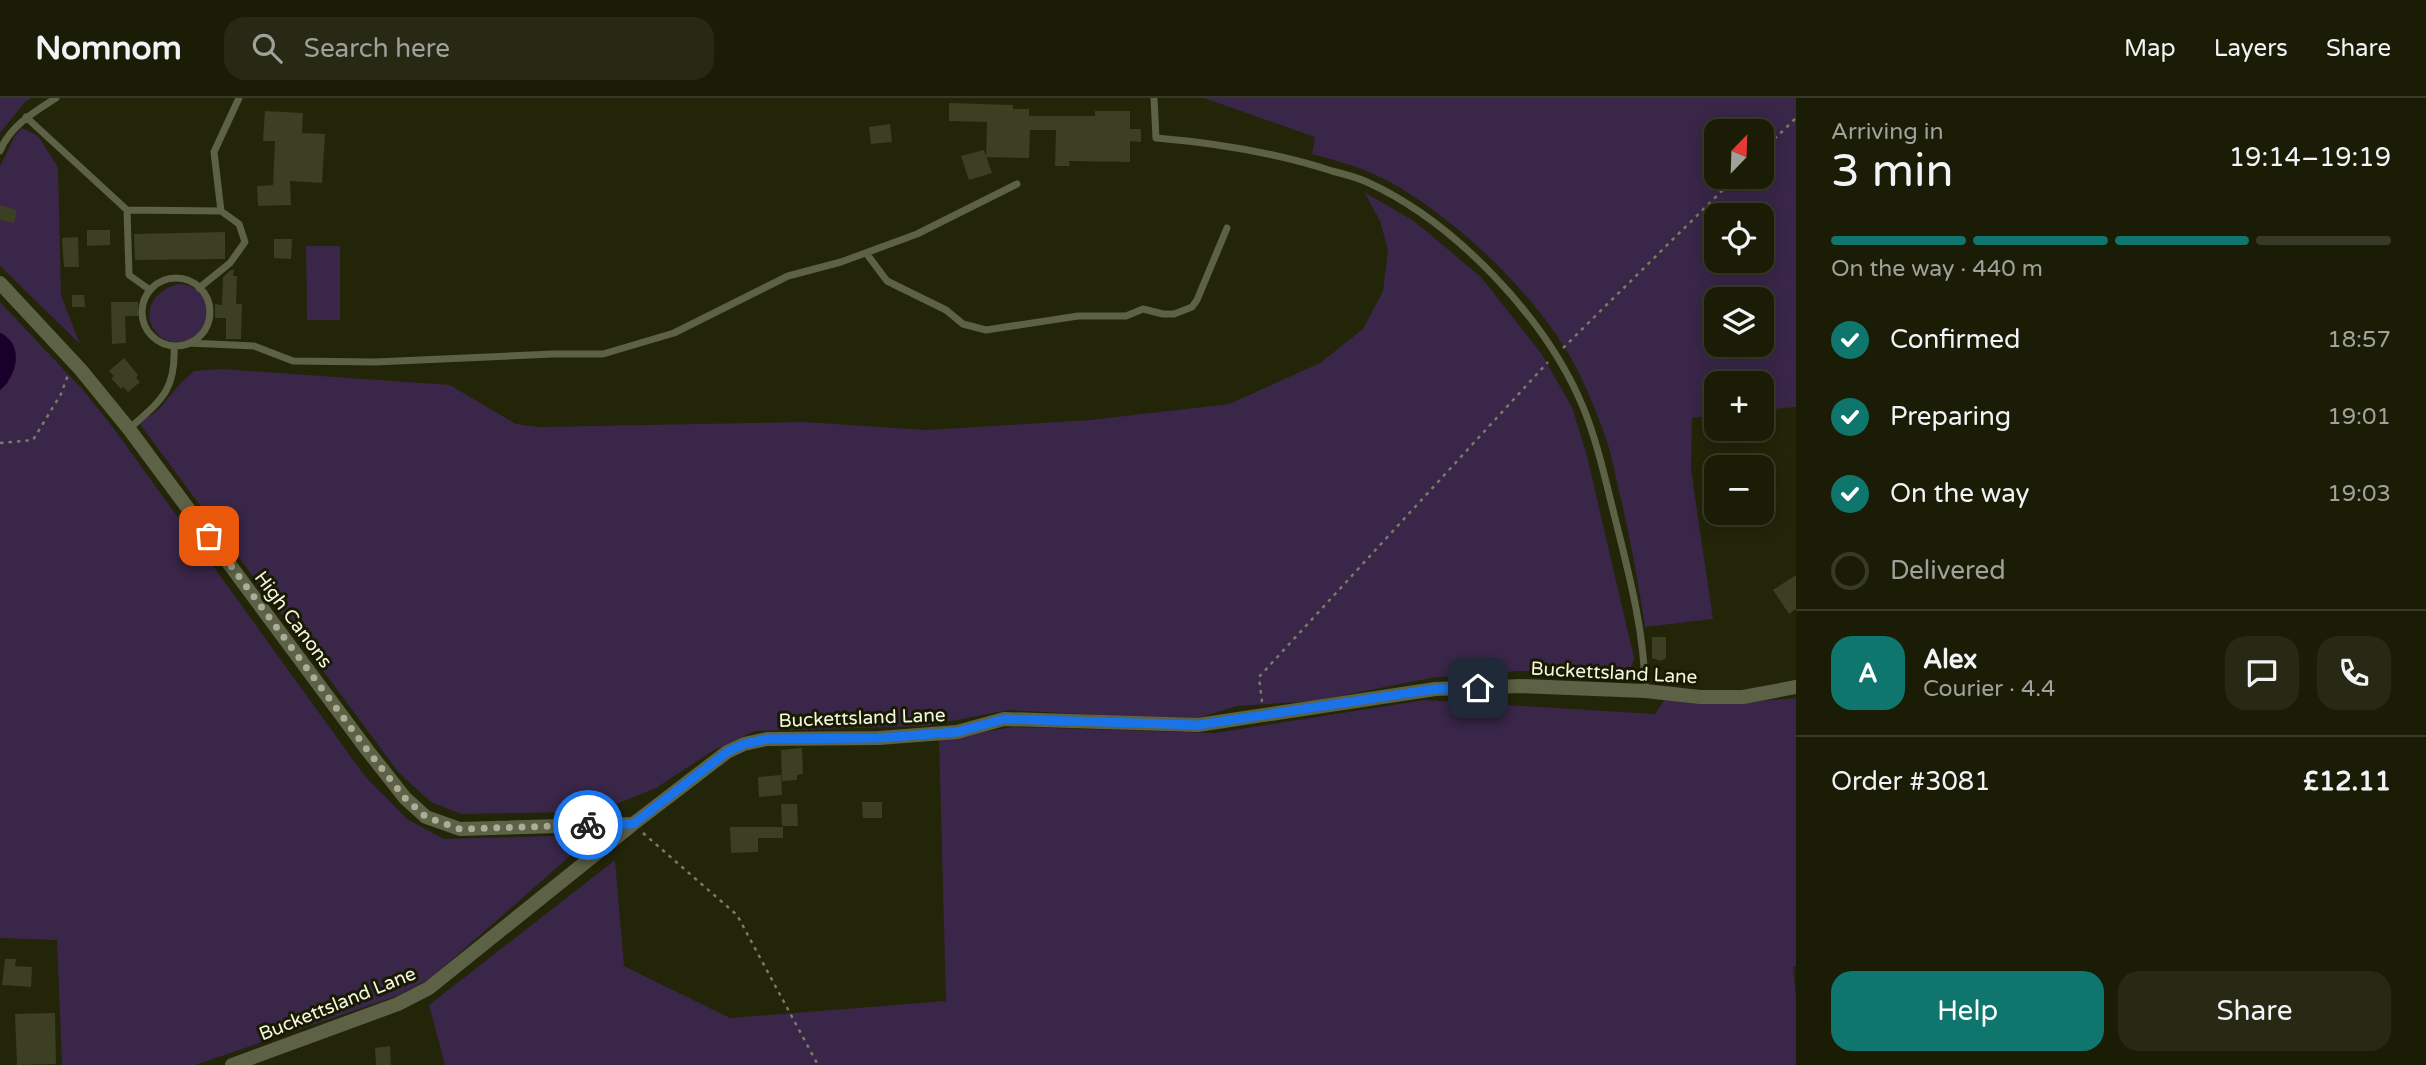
<!DOCTYPE html>
<html lang="en">
<head>
<meta charset="utf-8">
<style>
	:root { --surface:#1a1c06; --page:#272914; --text:#f1f3f6; --muted:#9fa19b; --line:#383a28; --accent:#0f766e }
	body { margin:0; font-family:"Varela Round",sans-serif; background:var(--page); color:var(--text); height:100vh; display:flex; flex-direction:column; font-size:26px; white-space:nowrap }
	* { box-sizing:border-box; margin:0 }
	p { font-size:23px; color:var(--muted) }
	.icon { flex:none; width:38px; height:38px; fill:none; stroke:currentColor; stroke-width:2; stroke-linecap:round; stroke-linejoin:round }
	.map { position:relative; flex:1; overflow:hidden }
	.sheet { display:flex; flex-direction:column; background:var(--surface); width:630px }
	.sheet>* { flex:none }
	.needle { width:46px; rotate:23deg }
	.fabs { position:absolute; left:1704px; top:21px; display:grid; gap:14px }
	.fabs a { display:grid; place-items:center; width:70px; height:70px; border-radius:14px; background:var(--surface); box-shadow:0 4px 18px #0003,0 0 0 2px var(--line); font-size:35px }
	.pin { position:absolute; display:grid; place-items:center; width:60px; height:60px; color:#fff; margin:-30px; border-radius:14px; box-shadow:0 4px 10px #0006 }
	.courier { position:absolute; display:grid; place-items:center; width:70px; height:70px; margin:-35px; border:5px solid #1a73e8; border-radius:50%; background:#fff; color:#222; box-shadow:0 2px 9px #0007 }
	.summary em { font-style:normal; font-weight:600 }
	.summary div { display:flex; flex-direction:column-reverse }
	.summary { display:flex; align-items:center; justify-content:space-between; height:119px; padding:0 35px }
	h1 { font-size:46px; font-weight:600; line-height:52px }
	.bar { display:grid; grid-template-columns:repeat(4,1fr); gap:10px 7px; align-content:center; height:84px; padding:0 35px }
	.bar i { height:9px; border-radius:5px; background:var(--line) }
	.bar .current { background:var(--accent) }
	.bar p { grid-column:span 4 }
	.line { display:flex; align-items:center; gap:18px; padding:0 35px; border-top:2px solid var(--line) }
	.line div { flex:1 }
	.round { display:grid; place-items:center; flex:none; width:74px; height:74px; border-radius:21px; background:var(--page) }
	ol { padding:0 35px; list-style:none }
	li { display:flex; align-items:center; gap:21px; height:77px }
	li p { margin-inline-start:auto }
	li .icon { padding:7px; border-radius:50%; background:var(--accent); color:#fff; stroke-width:4 }
	li:last-child { color:var(--muted) }
	li i { width:38px; height:38px; border:4px solid var(--line); border-radius:50% }
	.primary-button { display:flex; gap:14px; margin-top:auto; padding:14px 35px }
	.primary-button a { flex:1; height:80px; border-radius:21px; background:var(--accent); color:#fff; font-size:28px; font-weight:600; line-height:80px; text-align:center }
	.primary-button a+a { background:var(--page); color:var(--text) }
	header { display:flex; align-items:center; gap:42px; box-sizing:border-box; height:98px; padding:0 35px; background:var(--surface); border-bottom:2px solid var(--line) }
	header strong { font-size:33px }
	nav { display:flex; gap:38px; margin-inline-start:auto; font-size:24px }
	.search { width:490px; height:63px; background:var(--page); display:flex; align-items:center; gap:18px; box-sizing:border-box; padding:0 24px; border-radius:21px; color:var(--muted); font-size:26px }
	main { display:flex; flex:1; min-height:0 }
	.map>svg:first-child { display:block }
	.green { fill:#392648; fill-rule:evenodd }
	.water { fill:#19002a }
	.building { fill:#3c3f22 }
	.lines { fill:none; stroke-linecap:round; stroke-linejoin:round }
	.path { stroke:#797c64; stroke-width:2.5; stroke-dasharray:3.5 5; stroke-linecap:butt }
	.service { stroke:#5d6145; stroke-width:7 }
	.minor { stroke:#5d6145; stroke-width:14 }
	.done { stroke:#aaad98; stroke-width:7; stroke-dasharray:0 12.6 }
	.route { stroke:#1a73e8; stroke-width:9 }
	.labels { text-anchor:middle; stroke-width:6; stroke-linejoin:round; paint-order:stroke }
	.street-label { font-size:19px; fill:#f4f6e5; stroke:#191b01 }
</style>
</head>
<body>
<header>
<strong>Nomnom</strong>
<div class="search"><svg class="icon" aria-label="search" viewBox="0 0 24 24"><circle cx="10" cy="10" r="6"/><path d="M15 15l6 6"/></svg>Search here</div>
<nav><a>Map</a><a>Layers</a><a>Share</a></nav>
</header>
<main>
<div class="map">
<svg width="1796" height="967" viewBox="0 0 1796 967">
	<rect width="100%" height="100%" fill="#222508"/>
	<path class="green" d="M 0,0 L 32,0 L 26,3 L 0,35 Z
		M 1204,0 L 1796,0 L 1796,309 L 1762,312 L 1762,285 L 1717,285 L 1717,317 L 1692,320 L 1691,371 L 1713,521 L 1645,529 C 1638,483 1630,438 1619,393 C 1615,376 1612,358 1606,341 C 1599,320 1590,298 1580,277 C 1544,203 1459,122 1388,83 C 1364,70 1338,63 1312,56 L 1315,39 ZM 1717,33 L 1762,33 L 1762,79 L 1717,79 ZM 1717,117 L 1762,117 L 1762,163 L 1717,163 ZM 1717,201 L 1762,201 L 1762,247 L 1717,247 Z
		M 22,30 L 38,38 L 58,69 L 61,197 L 80,246 L 0,168 L 0,68 L 15,38 Z
		M 1364,94 L 1414,123 L 1481,179 L 1541,255 L 1572,309 L 1587,358 L 1634,560 L 1632,568 L 1621,577 L 1519,573 L 1431,580 L 1314,603 L 1237,608 L 1191,622 L 1009,612 L 925,628 L 755,633 L 714,652 L 656,690 L 614,707 L 569,714 L 461,716 L 431,704 L 399,675 L 139,325 L 158,312 L 179,287 L 194,273 L 221,271 L 450,287 L 516,326 L 539,329 L 804,324 L 926,332 L 1090,322 L 1229,306 L 1320,265 L 1363,231 L 1383,193 L 1388,152 L 1380,123 Z
		M 306,148 L 340,148 L 340,222 L 307,222 Z
		M 178,186 C 205,186 214,214 202,235 C 160,269 121,203 178,186 Z
		M 0,204 L 83,292 L 112,328 L 364,677 L 407,721 L 444,741 L 581,737 L 588,739 L 585,745 L 431,880 L 397,898 L 195,967 L 62,967 L 57,842 L 0,840 L 0,292 L 8,285 L 4,236 L 0,235 Z
		M 1796,600 L 1796,868 L 1793,869 L 1796,899 L 1796,967 L 445,967 L 429,907 L 615,762 L 624,868 L 730,920 L 946,903 L 939,642 L 1012,629 L 1215,635 L 1425,602 L 1655,616 L 1665,601 L 1733,605 Z"/>
	<path class="water" d="M 0,235 C 25,246 17,278 0,292 Z"/>
	<path class="building" d="M 949,5 L 1013,7 L 1013,11 L 1029,11 L 1029,18 L 1095,18 L 1095,13 L 1130,13 L 1130,31 L 1141,31 L 1141,44 L 1130,43 L 1130,64 L 1069,63 L 1070,68 L 1055,68 L 1056,32 L 1030,32 L 1029,60 L 986,59 L 987,24 L 949,23 Z
		M 265,13 L 303,15 L 302,35 L 325,36 L 322,85 L 290,83 L 291,107 L 258,108 L 257,88 L 273,87 L 275,43 L 263,43 Z
		M 890,26 L 892,44 L 871,46 L 869,29 Z
		M 984,52 L 992,75 L 969,82 L 961,58 Z
		M 0,107 L 17,112 L 14,125 L 0,122 Z
		M 87,132 L 110,132 L 110,147 L 87,148 Z
		M 225,134 L 225,161 L 135,162 L 134,136 Z
		M 78,139 L 79,169 L 64,169 L 62,140 Z
		M 274,141 L 292,141 L 291,161 L 274,160 Z
		M 231,172 L 234,172 L 233,178 L 237,178 L 236,206 L 242,206 L 241,241 L 226,241 L 226,220 L 215,220 L 215,206 L 222,207 L 223,179 Z
		M 72,197 L 84,197 L 85,209 L 72,209 Z
		M 111,204 L 138,204 L 139,218 L 125,218 L 126,245 L 112,246 Z
		M 124,260 L 138,277 L 136,280 L 140,284 L 128,294 L 123,289 L 121,291 L 111,280 L 114,278 L 109,273 Z
		M 1796,477 L 1796,511 L 1789,516 L 1773,492 Z
		M 1652,539 L 1666,539 L 1666,560 L 1661,563 L 1652,560 Z
		M 802,650 L 803,676 L 797,677 L 797,682 L 782,683 L 781,652 Z
		M 781,677 L 782,697 L 759,699 L 758,679 Z
		M 862,704 L 882,704 L 882,720 L 863,720 Z
		M 781,706 L 797,706 L 798,728 L 782,728 Z
		M 730,729 L 783,729 L 783,740 L 758,740 L 758,754 L 731,755 Z
		M 5,861 L 16,861 L 15,868 L 32,869 L 31,889 L 2,887 Z
		M 55,915 L 56,966 L 17,967 L 15,916 Z
		M 390,948 L 391,967 L 376,967 L 375,950 Z"/>
	<g class="lines">
		<path class="path" d="M 1762,53 L 1796,20
			M 1563,250 L 1736,79
			M 0,345 L 33,342 L 61,296 L 68,277
			M 1262,604 L 1259,579 L 1548,264
			M 643,735 L 737,817 L 818,967"/>
		<path class="service" d="M 1154,0 L 1156,40 C 1216,45 1274,54 1332,73 C 1344,76 1356,79 1367,84 C 1455,124 1546,220 1583,309 C 1597,343 1605,380 1614,416 C 1628,472 1645,535 1645,593
			M 26,19 L 127,112 L 221,113 L 214,54 L 239,0
			M 0,53 C 10,28 34,14 56,0
			M 127,112 L 129,177 L 150,192
			M 866,155 L 887,183 L 946,212 L 963,226 L 986,232 L 1078,218 L 1126,218 L 1143,211 L 1163,216 L 1174,216 L 1192,209 L 1197,202 L 1227,130
			M142 214a34 34 0 1 1 68 0a34 34 0 1 1-68 0Z
			M 199,190 L 230,165 L 245,144 L 239,126 L 221,113
			M 189,245 L 254,248 L 293,263 L 375,264 L 553,256 L 603,256 L 674,235 L 788,178 L 841,164 L 917,136 L 1017,86
			M 129,331 C 161,302 176,293 174,248"/>
		<path class="minor" d="M 0,185 L 81,272 L 129,331 L 368,653 L 405,700 L 426,719 L 460,731 L 633,726
			M 232,967 L 398,906 L 429,890 L 633,726 L 727,654 L 744,646 L 767,641 L 879,640 L 957,634 L 1004,621 L 1198,627 L 1435,591 L 1521,588 L 1645,593 L 1700,599 L 1743,599 L 1796,589"/>
	</g>
	<g class="lines">
		<path class="done" d="M 209,438 L 368,653 L 405,700 L 426,719 L 460,731 L 588,727"/>
		<path class="route" d="M 588,727 L 633,726 L 727,654 L 744,646 L 767,641 L 879,640 L 957,634 L 1004,621 L 1198,627 L 1435,591 L 1478,590"/>
	</g>
	<g class="labels">
		<g class="street-label">
			<text transform="translate(294 521) rotate(53)" y="7">High Canons</text>
			<text transform="translate(1614 574) rotate(3)" y="7">Buckettsland Lane</text>
			<text transform="translate(862 619) rotate(-2)" y="7">Buckettsland Lane</text>
			<text transform="translate(337 905) rotate(-22)" y="7">Buckettsland Lane</text>
		</g>
	</g>
</svg>
<div class="fabs">
<a><svg class="needle" viewBox="-14 -14 28 28"><path d="M0-13l5 13h-10z" fill="#e53935"/><path d="M0 13l5-13h-10z" fill="#9fa19b"/></svg></a>
<a><svg class="icon" aria-label="locate" viewBox="0 0 24 24"><circle cx="12" cy="12" r="6"/><path d="M12 2v4M12 18v4M2 12h4M18 12h4"/></svg></a>
<a><svg class="icon" aria-label="layers" viewBox="0 0 24 24"><path d="M12 4l9 5-9 5-9-5zM3 14l9 5 9-5"/></svg></a>
<a>+</a>
<a>−</a>
</div>
<div class="pin" style="left:209px;top:438px;background:#ea580c"><svg class="icon" aria-label="bag" viewBox="0 0 24 24"><path d="M5 8h14l-1 12H6zM9 8a3 3 0 0 1 6 0"/></svg></div>
<div class="pin" style="left:1478px;top:590px;background:#1f2937"><svg class="icon" aria-label="home" viewBox="0 0 24 24"><path d="M3 11l9-7 9 7M6 9v11h12V9"/></svg></div>
<div class="courier" style="left:588px;top:727px"><svg class="icon" aria-label="bike" viewBox="0 0 24 24"><circle cx="6" cy="16" r="4"/><circle cx="18" cy="16" r="4"/><path d="M6 16l4-8h5l3 8M10 8l3 8H6M13 5h3"/></svg></div>
</div>
<section class="sheet">
<div class="summary"><div><h1>3 min</h1><p>Arriving in</p></div><em>19:14–19:19</em></div>
<div class="bar"><i class="current"></i><i class="current"></i><i class="current"></i><i></i><p>On the way · 440 m</p></div>
<ol>
<li><svg class="icon" aria-label="check" viewBox="0 0 24 24"><path d="M5 12l5 5 9-10"/></svg>Confirmed<p>18:57</p></li>
<li><svg class="icon" aria-label="check" viewBox="0 0 24 24"><path d="M5 12l5 5 9-10"/></svg>Preparing<p>19:01</p></li>
<li><svg class="icon" aria-label="check" viewBox="0 0 24 24"><path d="M5 12l5 5 9-10"/></svg>On the way<p>19:03</p></li>
<li><i></i>Delivered</li>
</ol>
<div class="line" style="height:126px"><b class="round" style="background:var(--accent);color:#fff">A</b><div><b>Alex</b><p>Courier · 4.4</p></div><a class="round"><svg class="icon" aria-label="chat" viewBox="0 0 24 24"><path d="M4 5h16v11H9l-5 4z"/></svg></a><a class="round"><svg class="icon" aria-label="phone" viewBox="0 0 24 24"><path d="M5 4h4l2 5-3 2q2 4 5 5l2-3 5 2v4C11 20 4 13 5 4z"/></svg></a></div>
<div class="line" style="height:91px"><div>Order #3081</div><b>£12.11</b></div>
<div class="primary-button"><a>Help</a><a>Share</a></div>
</section>
</main>
</body>
</html>
